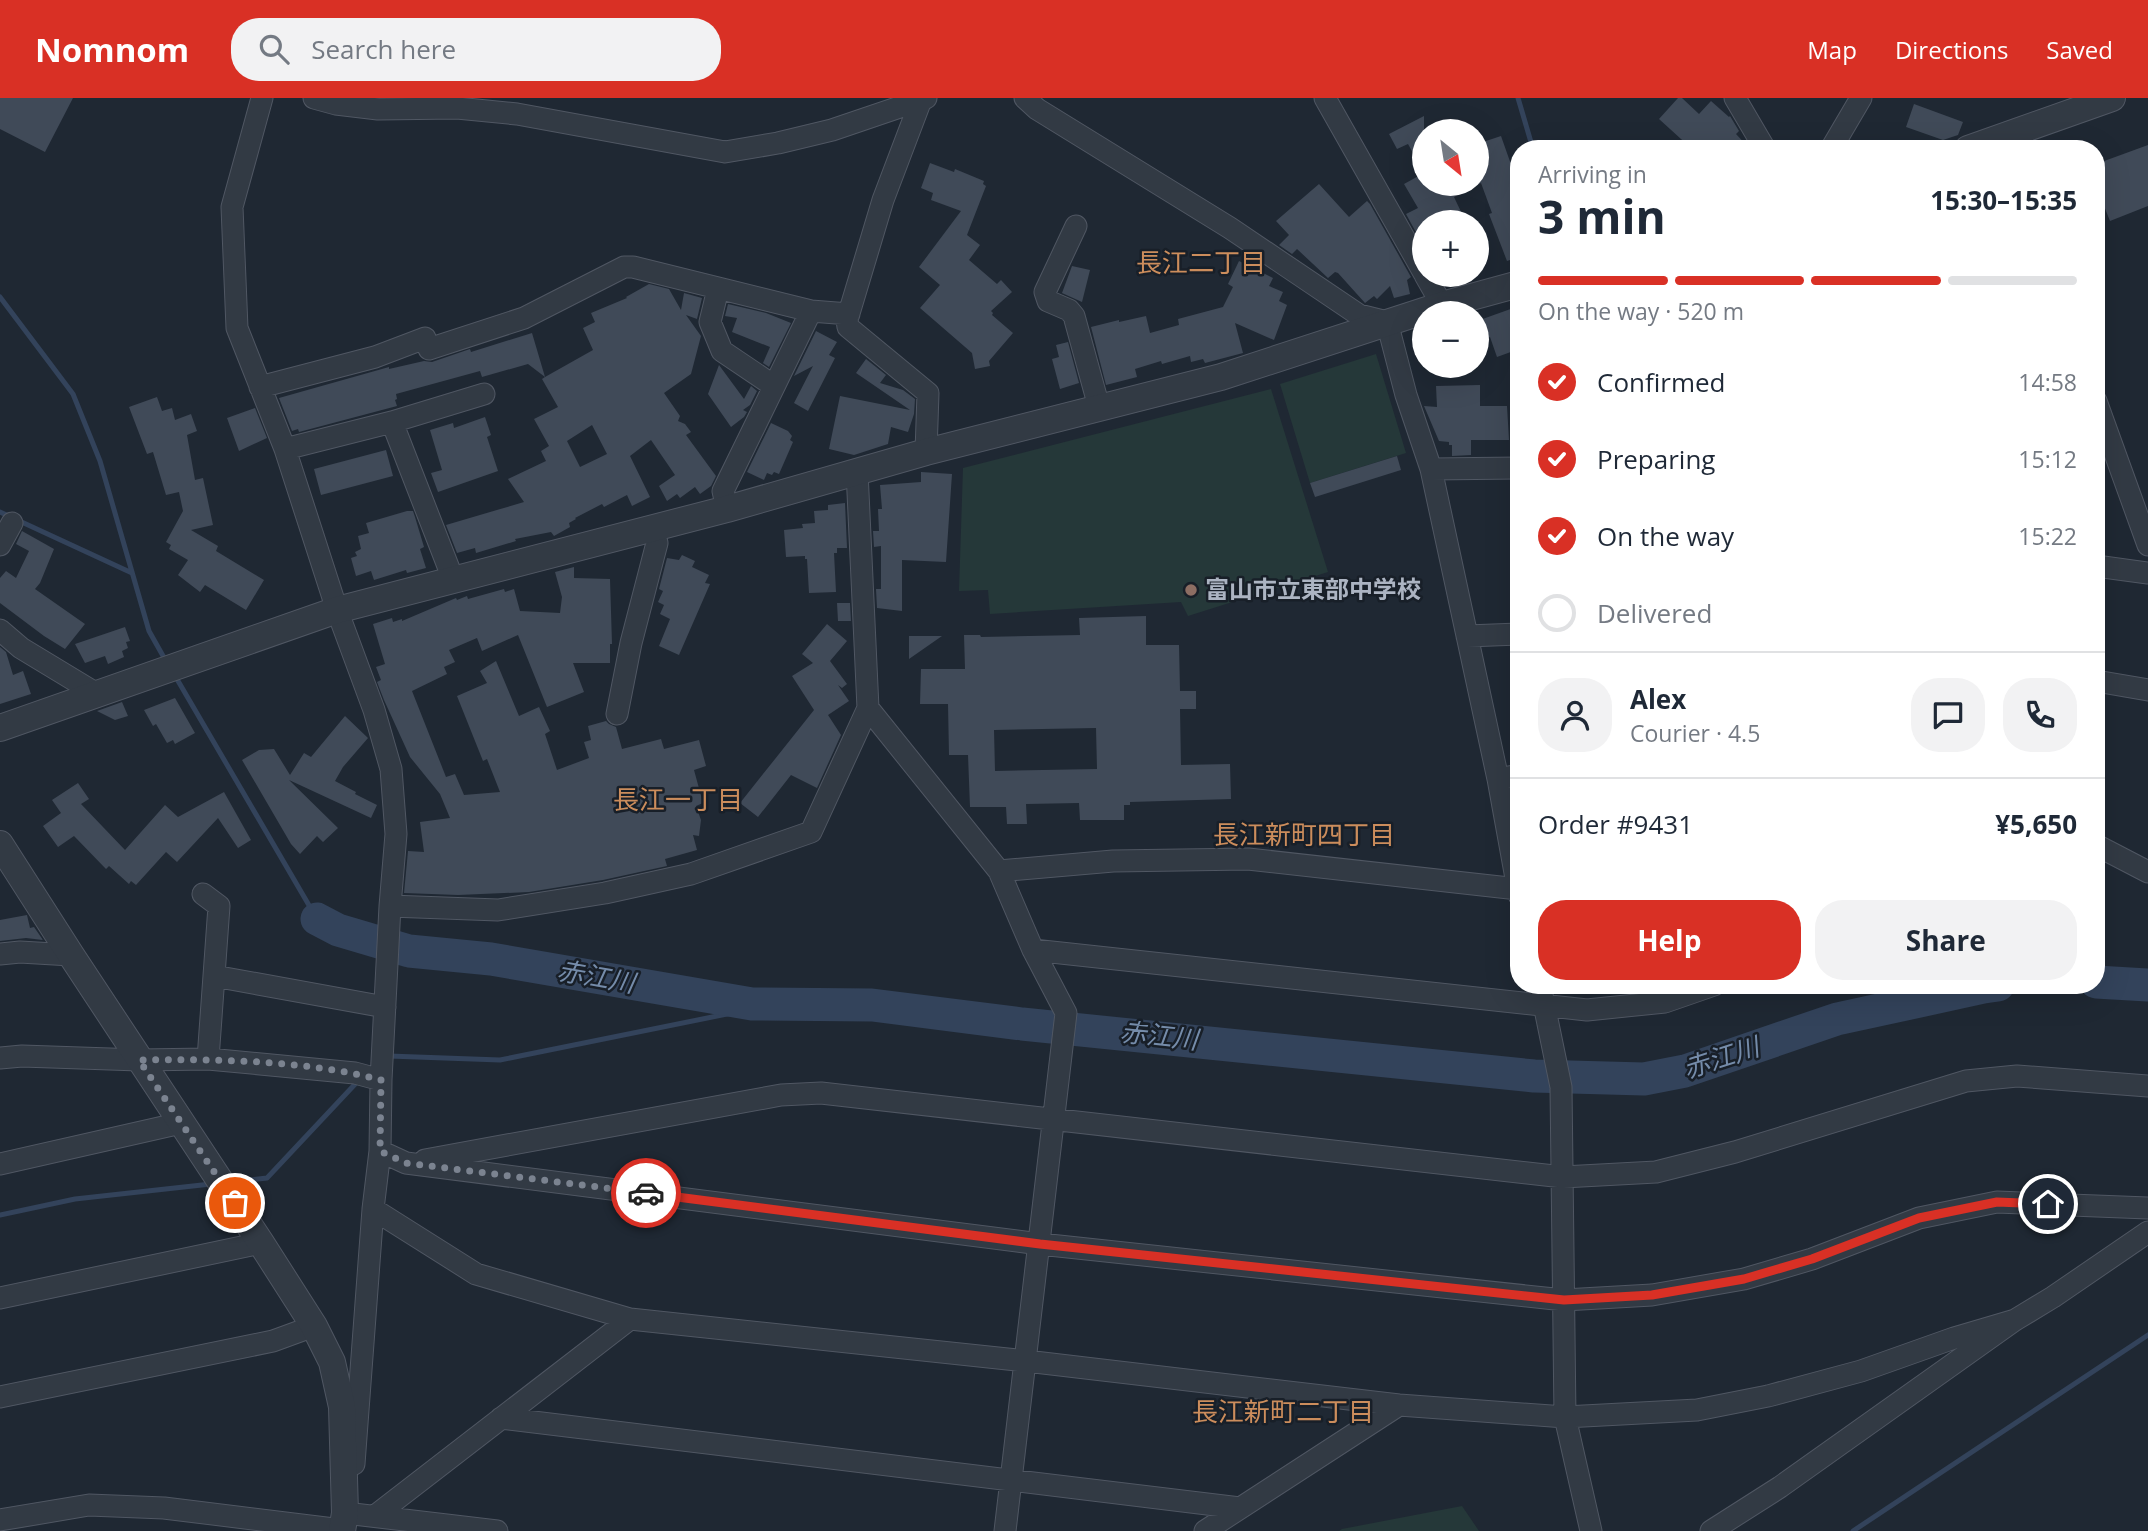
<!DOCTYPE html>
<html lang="en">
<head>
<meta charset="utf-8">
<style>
	:root { --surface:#fff; --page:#f2f2f3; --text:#1f2937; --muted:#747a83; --line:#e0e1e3; --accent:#d93025 }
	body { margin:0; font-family:"Open Sans","Noto Sans JP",sans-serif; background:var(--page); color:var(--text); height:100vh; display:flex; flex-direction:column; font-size:26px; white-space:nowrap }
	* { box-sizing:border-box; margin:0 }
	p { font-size:23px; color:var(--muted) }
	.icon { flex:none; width:38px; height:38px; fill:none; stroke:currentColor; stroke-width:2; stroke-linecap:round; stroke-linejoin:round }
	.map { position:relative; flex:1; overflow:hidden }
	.details { position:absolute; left:1510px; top:42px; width:595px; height:854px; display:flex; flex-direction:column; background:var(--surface); border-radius:28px; box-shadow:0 7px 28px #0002 }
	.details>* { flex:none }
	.needle { width:46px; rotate:150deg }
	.buttons { position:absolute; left:1412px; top:21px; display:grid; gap:14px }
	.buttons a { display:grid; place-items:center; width:77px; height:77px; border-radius:50%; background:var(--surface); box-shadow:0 7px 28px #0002; font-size:35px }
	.pin { position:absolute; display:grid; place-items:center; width:60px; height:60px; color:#fff; margin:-30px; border:4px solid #fff; border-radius:50%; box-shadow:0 2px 7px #0007 }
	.courier { position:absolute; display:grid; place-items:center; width:70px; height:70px; margin:-35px; border:5px solid #d93025; border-radius:50%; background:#fff; color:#222; box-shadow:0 2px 9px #0007 }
	.summary em { font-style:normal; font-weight:700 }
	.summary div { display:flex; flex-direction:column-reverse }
	.summary { display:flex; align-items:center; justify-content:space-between; height:119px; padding:0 28px }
	h1 { font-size:46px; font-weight:700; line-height:52px }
	.bar { display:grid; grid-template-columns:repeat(4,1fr); gap:10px 7px; align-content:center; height:84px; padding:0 28px }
	.bar i { height:9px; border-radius:5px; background:var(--line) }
	.bar .current { background:var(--accent) }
	.bar p { grid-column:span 4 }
	.line { display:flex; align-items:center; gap:18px; padding:0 28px; border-top:2px solid var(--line) }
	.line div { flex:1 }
	.round { display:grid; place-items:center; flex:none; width:74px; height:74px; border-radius:28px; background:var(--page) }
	ol { padding:0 28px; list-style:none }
	li { display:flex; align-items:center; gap:21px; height:77px }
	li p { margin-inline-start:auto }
	li .icon { padding:7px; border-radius:50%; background:var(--accent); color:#fff; stroke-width:4 }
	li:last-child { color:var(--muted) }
	li i { width:38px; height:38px; border:4px solid var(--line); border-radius:50% }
	.button { display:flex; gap:14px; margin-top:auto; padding:14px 28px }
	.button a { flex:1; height:80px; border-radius:28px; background:var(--accent); color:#fff; font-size:28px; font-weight:700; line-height:80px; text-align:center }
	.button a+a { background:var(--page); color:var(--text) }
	header { display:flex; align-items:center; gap:42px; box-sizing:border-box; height:98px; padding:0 35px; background:var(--accent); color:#fff }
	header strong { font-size:33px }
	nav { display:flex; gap:38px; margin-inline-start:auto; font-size:24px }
	.search { width:490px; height:63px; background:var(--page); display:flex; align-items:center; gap:18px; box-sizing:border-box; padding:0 24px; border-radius:28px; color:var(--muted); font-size:26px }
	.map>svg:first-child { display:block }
	.green { fill:#253839 }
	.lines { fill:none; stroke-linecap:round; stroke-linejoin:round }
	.stream { stroke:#33435b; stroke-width:5 }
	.river { stroke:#33435b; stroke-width:33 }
	.building { fill:#404a58; fill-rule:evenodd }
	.minor-casing { stroke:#505763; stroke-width:23 }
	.tertiary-casing { stroke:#505763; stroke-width:28 }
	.minor { stroke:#323a44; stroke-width:21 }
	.tertiary { stroke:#323a44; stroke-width:26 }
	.done { stroke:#7b8390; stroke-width:7; stroke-dasharray:0 12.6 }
	.route { stroke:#d93025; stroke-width:9 }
	.education-dot { fill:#8d6e63; stroke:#181f28; stroke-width:2.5 }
	.labels { text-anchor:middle; stroke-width:5; stroke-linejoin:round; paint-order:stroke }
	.poi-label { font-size:24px; font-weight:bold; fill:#acb4c2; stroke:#181f28; text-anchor:start }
	.neighbourhood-label { font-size:26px; fill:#cc8d5c; stroke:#181f28 }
	.water-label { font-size:26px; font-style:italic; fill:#758caa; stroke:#181f28 }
</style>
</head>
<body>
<header>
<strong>Nomnom</strong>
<div class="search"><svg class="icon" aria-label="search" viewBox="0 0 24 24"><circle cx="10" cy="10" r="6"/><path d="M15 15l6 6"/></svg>Search here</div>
<nav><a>Map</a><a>Directions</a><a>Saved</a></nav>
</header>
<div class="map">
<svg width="2148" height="1433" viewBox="0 0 2148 1433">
	<rect width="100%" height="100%" fill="#1f2833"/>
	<path class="green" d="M 1376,256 L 1406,355 L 1310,385 L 1280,286 Z
		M 1271,291 L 1328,474 L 1188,518 L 1181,504 L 990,516 L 988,492 L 959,493 L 963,370 Z
		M 1462,1408 L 1479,1433 L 1339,1433 L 1342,1431 Z"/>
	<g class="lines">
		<path class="stream" d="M 1518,0 L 1533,51
			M 0,199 L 73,296 L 100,363 L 149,533 L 167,565
			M 0,414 L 132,475
			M 174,576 L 317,821
			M 1981,887 L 1984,889
			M 389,958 L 500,962 L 732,915 L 752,906
			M 232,1084 L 267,1080 L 358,983
			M 0,1117 L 75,1101 L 211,1086
			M 1853,1433 L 2148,1237"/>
		<path class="river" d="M 317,821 L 338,832 L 409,853 L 491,861 L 752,906 L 872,907 L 1022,926 L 1534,978 L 1644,981 L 1685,973 L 1837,921 L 1984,889 L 1998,887
			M 2096,884 L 2148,887"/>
	</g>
	<path class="building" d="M 0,0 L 73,0 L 45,54 L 0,31 Z
		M 1678,0 L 1682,0 L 1699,16 L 1711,3 L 1729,19 L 1730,18 L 1739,33 L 1736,36 L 1750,51 L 1692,51 L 1659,21 Z
		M 1914,6 L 1963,24 L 1958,37 L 1943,42 L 1906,29 Z
		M 1424,18 L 1424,86 L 1477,86 L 1477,46 L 1501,38 L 1519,89 L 1519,159 L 1507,163 L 1489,116 L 1492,115 L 1481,85 L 1454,99 L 1463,118 L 1450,124 L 1424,124 L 1424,149 L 1406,116 L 1418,110 L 1404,86 L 1424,75 L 1408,46 L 1397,51 L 1389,36 Z
		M 2148,47 L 2148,108 L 2110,123 L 2096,88 L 2096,66 Z
		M 930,65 L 954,74 L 955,71 L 984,83 L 983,86 L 986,88 L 967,137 L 980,147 L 969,162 L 997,186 L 1001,182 L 1012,194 L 991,213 L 993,215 L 992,217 L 1013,235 L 989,263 L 990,268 L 975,271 L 972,255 L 920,210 L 940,187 L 919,169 L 961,113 L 931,102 L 933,95 L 921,90 Z
		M 1319,86 L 1349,119 L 1367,103 L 1370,106 L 1411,179 L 1407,182 L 1410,196 L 1394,200 L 1390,188 L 1377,201 L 1374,198 L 1365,205 L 1338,175 L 1335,174 L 1328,180 L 1297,151 L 1292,156 L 1279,147 L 1289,137 L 1276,123 Z
		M 1239,163 L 1273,180 L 1269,188 L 1283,194 L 1279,203 L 1287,207 L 1274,242 L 1235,225 L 1243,255 L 1205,265 L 1203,261 L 1191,264 L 1190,258 L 1162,266 L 1161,263 L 1135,271 L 1137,279 L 1106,287 L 1091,229 L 1119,222 L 1119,224 L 1146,218 L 1150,235 L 1179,227 L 1178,221 L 1223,209 L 1233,189 L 1228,186 Z
		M 1072,168 L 1090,172 L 1082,204 L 1062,195 Z
		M 649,186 L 669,191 L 681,212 L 684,195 L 702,200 L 697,221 L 686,217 L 701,238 L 691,276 L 664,295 L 680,318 L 678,323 L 685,326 L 691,334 L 686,337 L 716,378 L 711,388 L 700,396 L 695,389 L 680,400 L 677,396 L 667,403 L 659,388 L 675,377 L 651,342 L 630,358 L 650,399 L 632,408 L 627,397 L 604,409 L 602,406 L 575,420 L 576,421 L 569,425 L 570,429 L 554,438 L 551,434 L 515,441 L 516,443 L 476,455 L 475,450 L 457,455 L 446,427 L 524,404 L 508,381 L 546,363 L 541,353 L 549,348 L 534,321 L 558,309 L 542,281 L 545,279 L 528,266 L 482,279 L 480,273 L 396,296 L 397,301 L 395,302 L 397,308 L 299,334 L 298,331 L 292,333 L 279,300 L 389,269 L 389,271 L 424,263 L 432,264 L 470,251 L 471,254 L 532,235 L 545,279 L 593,252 L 583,230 L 595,224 L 591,215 L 627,200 L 626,199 ZM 592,327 L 607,356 L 580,369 L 567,343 Z
		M 728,206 L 766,215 L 791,225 L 769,269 L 763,265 L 770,249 L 732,234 L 737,220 L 725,218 Z
		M 1519,208 L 1519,223 L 1513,225 L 1519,242 L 1519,251 L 1497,259 L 1490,239 L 1477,244 L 1477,223 Z
		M 816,233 L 837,244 L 829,257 L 835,260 L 808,313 L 794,305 L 813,268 L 794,278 Z
		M 1068,244 L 1079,285 L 1060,291 L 1052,261 L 1059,259 L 1056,247 Z
		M 866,261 L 886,277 L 880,285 L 903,292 L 915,301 L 914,316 L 908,334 L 891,329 L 888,346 L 854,357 L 829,351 L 840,298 L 910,312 L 856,275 Z
		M 719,267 L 744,301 L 751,288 L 757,293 L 750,307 L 743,312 L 747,314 L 744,319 L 731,329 L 708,296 Z
		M 1480,287 L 1480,308 L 1507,308 L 1509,342 L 1471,342 L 1471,357 L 1452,358 L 1452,347 L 1449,347 L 1449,344 L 1439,343 L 1424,308 L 1437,309 L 1436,288 Z
		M 157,299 L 162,313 L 172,310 L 175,322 L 191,316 L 197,333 L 187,337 L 195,382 L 203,380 L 213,427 L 191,432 L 218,448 L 216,453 L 264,482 L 246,512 L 205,487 L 200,494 L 178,477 L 188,462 L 169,451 L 171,447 L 166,444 L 183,413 L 179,394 L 166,397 L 153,354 L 147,356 L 129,309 Z
		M 255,310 L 267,340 L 239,353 L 227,320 Z
		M 485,319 L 491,337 L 487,339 L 498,373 L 438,394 L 431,375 L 442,372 L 430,332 L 453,325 L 454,330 Z
		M 771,325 L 788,333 L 792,338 L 790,342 L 793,344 L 779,376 L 774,374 L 772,377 L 767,375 L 764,382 L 747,374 Z
		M 386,352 L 393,378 L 321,397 L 314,371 Z
		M 1397,358 L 1401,372 L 1315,399 L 1310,385 Z
		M 921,374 L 952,376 L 946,464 L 902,462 L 902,513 L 877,510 L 876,491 L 881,491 L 881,448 L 874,449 L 873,433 L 879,433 L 878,411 L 882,411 L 880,387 L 921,384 Z
		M 845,405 L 847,450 L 837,450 L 837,455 L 834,455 L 836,494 L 809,495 L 807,461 L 805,461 L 805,458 L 786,459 L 784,432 L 803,430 L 802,426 L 815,425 L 814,413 L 828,412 L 828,407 Z
		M 407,413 L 413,413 L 415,419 L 424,449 L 420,451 L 426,470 L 407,475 L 406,472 L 374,482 L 371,473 L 356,478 L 351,460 L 357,458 L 355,454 L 361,451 L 358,438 L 369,435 L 366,425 Z
		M 22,433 L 54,451 L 40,485 L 35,491 L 85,526 L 65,551 L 44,538 L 0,505 L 0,480 L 6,473 L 16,480 L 29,453 L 16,446 Z
		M 682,457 L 695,463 L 692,469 L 709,477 L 705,485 L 710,486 L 679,557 L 659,548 L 670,521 L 660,516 L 664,507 L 658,504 L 663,493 L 659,491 L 667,460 L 679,462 Z
		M 574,469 L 574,480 L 610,481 L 612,546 L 610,546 L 610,565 L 573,565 L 584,594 L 547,609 L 518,537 L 482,553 L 477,540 L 449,552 L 455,564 L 444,569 L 447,576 L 412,593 L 446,679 L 455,676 L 464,697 L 500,694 L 487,661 L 483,663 L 457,598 L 487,585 L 480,573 L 496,563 L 519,618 L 539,609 L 550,633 L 545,636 L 557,672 L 589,660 L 584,644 L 591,642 L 588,628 L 606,623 L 609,626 L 616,629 L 622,651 L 661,641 L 664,651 L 699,642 L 706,668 L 694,672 L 703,705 L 696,708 L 701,722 L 699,738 L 693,737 L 697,752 L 665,761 L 667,768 L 603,782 L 529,794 L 458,797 L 404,795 L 408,753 L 424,754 L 420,724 L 450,720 L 440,696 L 410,659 L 384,602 L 377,584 L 381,582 L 376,569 L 385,566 L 373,526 L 392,520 L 393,524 L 402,521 L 402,523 L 456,500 L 457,502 L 467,498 L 468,501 L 504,491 L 505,494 L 514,491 L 520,513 L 560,515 L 562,499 L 555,474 Z
		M 837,505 L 850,505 L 851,523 L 838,523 Z
		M 1146,518 L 1146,547 L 1179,547 L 1180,593 L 1196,593 L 1196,611 L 1180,611 L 1181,667 L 1230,666 L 1231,701 L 1130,704 L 1130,707 L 1124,707 L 1124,722 L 1080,722 L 1079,705 L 1026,706 L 1027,726 L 1007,726 L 1006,709 L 970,709 L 968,657 L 949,657 L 948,606 L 920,606 L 921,571 L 965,571 L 964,537 L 980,537 L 981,539 L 1080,537 L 1079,520 ZM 1096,630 L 1097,671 L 995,673 L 994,632 Z
		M 827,526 L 847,543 L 830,563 L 847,586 L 842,590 L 838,587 L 849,603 L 828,617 L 841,637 L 817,690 L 791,677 L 758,719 L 740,705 L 814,612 L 792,578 L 813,565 L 802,556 Z
		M 125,529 L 130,543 L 126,544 L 128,550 L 122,553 L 124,559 L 108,566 L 105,558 L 85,565 L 75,546 Z
		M 909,538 L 942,538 L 909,561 Z
		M 0,549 L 6,554 L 13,577 L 23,573 L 31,596 L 0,606 Z
		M 175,600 L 195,635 L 175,646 L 173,642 L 167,645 L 156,626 L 153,628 L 144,612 Z
		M 122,604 L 128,618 L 115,622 L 97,613 Z
		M 345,618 L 368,640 L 343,669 L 335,683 L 356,694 L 355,696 L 377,707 L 371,720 L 289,682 L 338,730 L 323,744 L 317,738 L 300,756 L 291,746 L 242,662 L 259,652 L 274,651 L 290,677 L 304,655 L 311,659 Z
		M 78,685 L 89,701 L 81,706 L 125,752 L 165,707 L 178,719 L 224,694 L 251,742 L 238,750 L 218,720 L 177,764 L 166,754 L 136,787 L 131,783 L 129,786 L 109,768 L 106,771 L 74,738 L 58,749 L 43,728 L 61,715 L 52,702 Z
		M 27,817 L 30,830 L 34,829 L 43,842 L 26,840 L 0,843 L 0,822 Z"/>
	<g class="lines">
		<g class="minor-casing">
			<path id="minor" d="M 262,0 L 232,109 L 237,230 L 285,351 L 337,512 L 374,612 L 391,671 L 396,736 L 390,808 L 381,982 L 380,1053 L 373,1111 L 354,1366
				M 314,0 L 336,6 L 378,11 L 457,10 L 517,16 L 725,54 L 778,45 L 832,32 L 926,0
				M 1025,0 L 1037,11 L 1230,130 L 1359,217 L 1387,224 L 1406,297 L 1431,371 L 1498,681 L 1519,797
				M 1325,0 L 1424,175
				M 1735,0 L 1765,51
				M 921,2 L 883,102 L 847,222 L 848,229 L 928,295 L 926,354
				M 1831,51 L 1861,0
				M 1076,128 L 1045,194 L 1048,203 L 1069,212 L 1074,218 L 1099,309
				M 1425,177 L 1442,207
				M 718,191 L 710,224 L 722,253 L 774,288
				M 260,289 L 375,259 L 425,240 L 429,251 L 524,220 L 624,169 L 633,169 L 811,213 L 849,216
				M 2096,303 L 2148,447
				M 392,324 L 453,481
				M 285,351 L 392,324 L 484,296
				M 1431,371 L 1519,370
				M 727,411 L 723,393 L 811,213
				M 0,447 L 12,425
				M 2096,468 L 2148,475
				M 0,532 L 21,550 L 97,596
				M 1467,538 L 1519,536
				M 2096,583 L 2148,592
				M 868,610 L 999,773 L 1033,852 L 1066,915 L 1005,1433
				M 617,616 L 631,545 L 657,445 L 653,431
				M 1498,681 L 1519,677
				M 2096,747 L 2148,774
				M 999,773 L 1113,763 L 1248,761 L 1518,791
				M 203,796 L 219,808 L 208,961
				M 390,808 L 498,812 L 605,795 L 691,776 L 811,734 L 868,610 L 857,373
				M 1033,852 L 1587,912 L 1665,904 L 1714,887
				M 0,856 L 20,854 L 71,857
				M 214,878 L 385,909
				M 1540,887 L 1561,989 L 1565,1319 L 1591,1433
				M 0,960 L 22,958 L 139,962 L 208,961 L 355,975 L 381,982
				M 380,1053 L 406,1065 L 1040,1146 L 1564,1202 L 1652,1197 L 1744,1181 L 1812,1161 L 1919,1120 L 1997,1104 L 2148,1110
				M 425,1062 L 781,997 L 821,995 L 1563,1079 L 1656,1074 L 1735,1054 L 1966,983 L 2017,978 L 2148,988
				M 0,1066 L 181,1025
				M 373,1111 L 476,1176 L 630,1221 L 1026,1263 L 1399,1307 L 1565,1319 L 1697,1312 L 1768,1298 L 1861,1273 L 1954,1240 L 2015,1222
				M 0,1200 L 261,1145
				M 0,1299 L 273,1243 L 314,1228
				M 501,1320 L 1240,1410
				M 345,1415 L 497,1433
				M 376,1417 L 630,1221
				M 0,1422 L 89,1407 L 164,1410 L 342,1432
				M 1205,1433 L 1399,1307
				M 1711,1433 L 1780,1389 L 2015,1222 L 2053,1199 L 2148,1134"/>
		</g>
		<g class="tertiary-casing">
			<path id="tertiary" d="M 1968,51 L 2112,0
				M 0,630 L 337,512 L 727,411 L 926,354 L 1221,279 L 1442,207 L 1519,186
				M 0,746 L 71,857 L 261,1145 L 314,1228 L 332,1264 L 342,1309 L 345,1415 L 342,1433"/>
		</g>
		<use href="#minor" class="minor"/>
		<use href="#tertiary" class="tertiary"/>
	</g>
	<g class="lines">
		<path class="done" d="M 235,1105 L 139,962 C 217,961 305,962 381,982 L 380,1053 L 406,1065 L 646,1095"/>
		<path class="route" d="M 646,1095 L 1040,1146 L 1564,1202 L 1652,1197 L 1744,1181 L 1812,1161 L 1919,1120 L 1997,1104 L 2048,1106"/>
	</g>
	<circle class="education-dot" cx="1191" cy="492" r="7"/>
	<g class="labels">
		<g class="poi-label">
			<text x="1205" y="500">富山市立東部中学校</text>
		</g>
		<g class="neighbourhood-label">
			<text x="1201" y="174">長江二丁目</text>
			<text x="678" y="711">長江一丁目</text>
			<text x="1304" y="746">長江新町四丁目</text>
			<text x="1283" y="1323">長江新町二丁目</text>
		</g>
		<g class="water-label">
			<text transform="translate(596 879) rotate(10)" y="9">赤江川</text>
			<text transform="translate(1159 938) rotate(6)" y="9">赤江川</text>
			<text transform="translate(1721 960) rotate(-18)" y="9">赤江川</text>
		</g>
	</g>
</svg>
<div class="buttons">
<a><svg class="needle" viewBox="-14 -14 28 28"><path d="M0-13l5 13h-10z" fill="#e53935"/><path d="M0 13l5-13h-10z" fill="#747a83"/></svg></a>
<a>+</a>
<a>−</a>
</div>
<div class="pin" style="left:235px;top:1105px;background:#ea580c"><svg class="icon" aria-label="bag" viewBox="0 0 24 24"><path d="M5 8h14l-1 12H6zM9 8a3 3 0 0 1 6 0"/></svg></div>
<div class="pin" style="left:2048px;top:1106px;background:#1f2937"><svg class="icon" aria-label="home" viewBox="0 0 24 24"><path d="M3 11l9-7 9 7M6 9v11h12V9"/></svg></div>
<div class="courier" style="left:646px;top:1095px"><svg class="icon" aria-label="car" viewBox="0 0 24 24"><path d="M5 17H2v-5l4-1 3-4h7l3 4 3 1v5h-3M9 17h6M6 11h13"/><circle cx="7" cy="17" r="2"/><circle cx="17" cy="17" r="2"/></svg></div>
<section class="details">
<div class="summary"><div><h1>3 min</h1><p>Arriving in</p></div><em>15:30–15:35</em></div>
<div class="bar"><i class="current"></i><i class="current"></i><i class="current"></i><i></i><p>On the way · 520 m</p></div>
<ol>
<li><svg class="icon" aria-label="check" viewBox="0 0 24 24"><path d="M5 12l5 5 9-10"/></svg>Confirmed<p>14:58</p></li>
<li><svg class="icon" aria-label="check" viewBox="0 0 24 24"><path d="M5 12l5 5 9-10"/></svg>Preparing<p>15:12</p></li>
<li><svg class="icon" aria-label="check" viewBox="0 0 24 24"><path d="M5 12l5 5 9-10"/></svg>On the way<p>15:22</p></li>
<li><i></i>Delivered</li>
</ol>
<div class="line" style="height:126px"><a class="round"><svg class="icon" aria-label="person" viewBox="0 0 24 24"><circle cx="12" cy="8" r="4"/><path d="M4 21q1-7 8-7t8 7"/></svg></a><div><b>Alex</b><p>Courier · 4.5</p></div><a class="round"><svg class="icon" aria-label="chat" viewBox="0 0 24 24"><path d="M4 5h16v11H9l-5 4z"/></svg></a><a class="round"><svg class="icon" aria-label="phone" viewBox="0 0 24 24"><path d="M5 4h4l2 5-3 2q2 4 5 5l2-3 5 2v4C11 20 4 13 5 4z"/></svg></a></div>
<div class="line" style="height:91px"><div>Order #9431</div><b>¥5,650</b></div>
<div class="button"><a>Help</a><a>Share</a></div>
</section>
</div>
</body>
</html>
